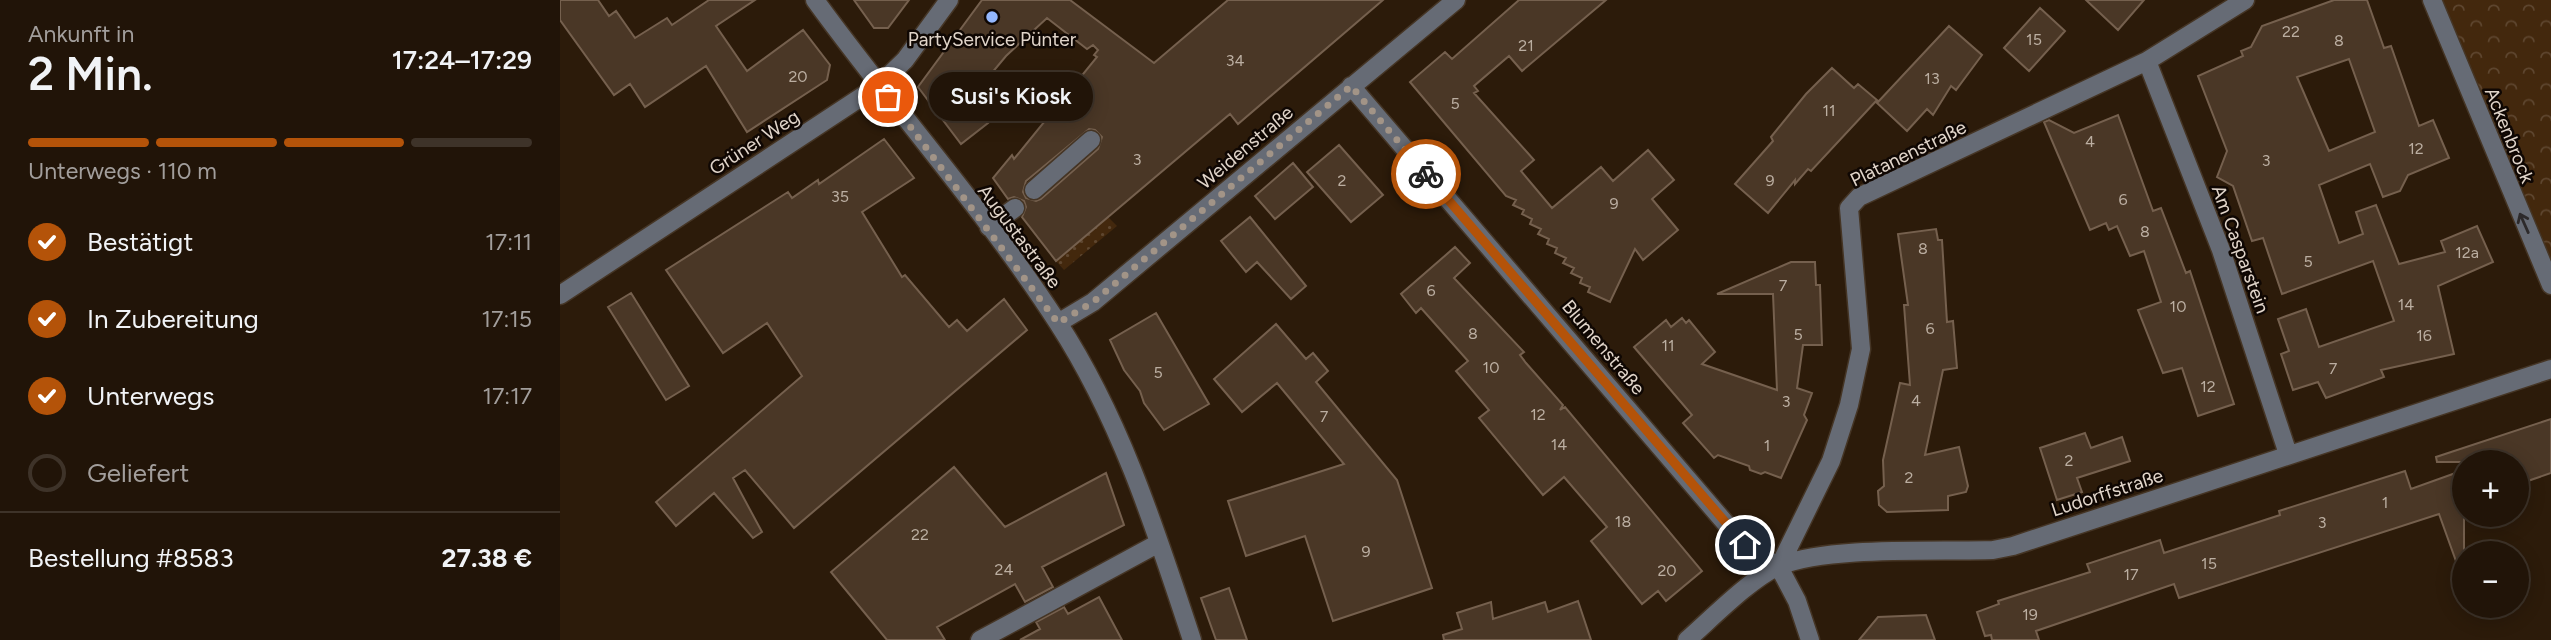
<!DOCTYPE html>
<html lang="de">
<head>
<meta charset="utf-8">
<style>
	:root { --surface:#211408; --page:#2d2116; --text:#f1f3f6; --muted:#a29e9c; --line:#3e3329; --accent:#b45309 }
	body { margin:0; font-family:Figtree,sans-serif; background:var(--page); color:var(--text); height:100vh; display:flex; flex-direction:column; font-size:26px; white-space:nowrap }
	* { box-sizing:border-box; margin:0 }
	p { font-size:23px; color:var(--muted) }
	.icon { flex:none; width:38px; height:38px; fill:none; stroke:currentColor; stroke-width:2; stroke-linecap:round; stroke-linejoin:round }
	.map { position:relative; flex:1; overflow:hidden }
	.details { display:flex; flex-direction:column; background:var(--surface); width:560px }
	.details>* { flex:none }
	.buttons { position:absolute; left:1892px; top:450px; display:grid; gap:14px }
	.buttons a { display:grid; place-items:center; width:77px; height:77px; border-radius:50%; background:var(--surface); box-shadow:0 4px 18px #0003,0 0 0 2px var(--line); font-size:35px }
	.pin { position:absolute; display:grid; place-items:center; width:60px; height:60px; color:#fff; margin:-30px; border:4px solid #fff; border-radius:50%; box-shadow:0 2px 7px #0007 }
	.courier { position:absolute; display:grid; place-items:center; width:70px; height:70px; margin:-35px; border:5px solid #b45309; border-radius:50%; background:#fff; color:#222; box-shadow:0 2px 9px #0007 }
	.bubble { position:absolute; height:49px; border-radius:24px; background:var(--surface); box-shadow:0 4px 18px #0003,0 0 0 2px var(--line); font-size:23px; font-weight:600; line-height:49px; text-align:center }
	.head em { font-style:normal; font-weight:600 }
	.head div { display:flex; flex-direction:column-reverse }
	.head { display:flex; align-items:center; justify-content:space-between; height:119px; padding:0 28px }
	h1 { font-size:46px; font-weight:600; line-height:52px }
	.bar { display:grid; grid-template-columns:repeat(4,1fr); gap:10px 7px; align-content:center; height:84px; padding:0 28px }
	.bar i { height:9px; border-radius:5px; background:var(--line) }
	.bar .current { background:var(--accent) }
	.bar p { grid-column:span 4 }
	.line { display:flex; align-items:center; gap:18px; padding:0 28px; border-top:2px solid var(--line) }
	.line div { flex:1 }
	ol { padding:0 28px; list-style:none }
	li { display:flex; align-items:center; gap:21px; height:77px }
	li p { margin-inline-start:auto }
	li .icon { padding:7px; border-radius:50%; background:var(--accent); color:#fff; stroke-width:4 }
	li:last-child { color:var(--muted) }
	li i { width:38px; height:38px; border:4px solid var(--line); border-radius:50% }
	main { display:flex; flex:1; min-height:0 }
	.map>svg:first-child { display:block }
	.park { fill:url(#park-crowns) }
	.garden { fill:url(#garden-dots) }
	.building { fill:#4a3726; stroke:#75604e; stroke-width:2; fill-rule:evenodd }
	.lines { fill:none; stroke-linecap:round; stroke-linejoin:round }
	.minor-casing { stroke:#453525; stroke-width:21 }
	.minor { stroke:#666b75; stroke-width:18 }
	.oneway { stroke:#2d2a2b }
	.done { stroke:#a29487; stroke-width:7; stroke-dasharray:0 12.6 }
	.route { stroke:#b45309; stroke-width:9 }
	.poi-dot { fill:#94b7fd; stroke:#0f0703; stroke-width:2.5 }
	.labels { text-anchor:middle; stroke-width:5; stroke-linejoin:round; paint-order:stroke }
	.number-label { font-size:16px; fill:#bbaea1 }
	.poi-label { font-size:19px; fill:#e1d5ca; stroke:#0f0703 }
	.street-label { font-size:19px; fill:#e1d5ca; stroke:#0f0703 }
</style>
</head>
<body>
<main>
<section class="details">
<div class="head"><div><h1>2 Min.</h1><p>Ankunft in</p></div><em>17:24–17:29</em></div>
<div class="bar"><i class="current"></i><i class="current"></i><i class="current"></i><i></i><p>Unterwegs · 110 m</p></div>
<ol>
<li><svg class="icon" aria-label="check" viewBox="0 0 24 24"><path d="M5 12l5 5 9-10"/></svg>Bestätigt<p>17:11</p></li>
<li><svg class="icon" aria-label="check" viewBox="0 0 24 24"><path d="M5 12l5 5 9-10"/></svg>In Zubereitung<p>17:15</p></li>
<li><svg class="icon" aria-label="check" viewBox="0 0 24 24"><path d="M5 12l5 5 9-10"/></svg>Unterwegs<p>17:17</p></li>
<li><i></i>Geliefert</li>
</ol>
<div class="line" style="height:91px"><div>Bestellung #8583</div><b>27.38 €</b></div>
</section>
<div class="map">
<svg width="1991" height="640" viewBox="0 0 1991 640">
	<defs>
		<pattern id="park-crowns" width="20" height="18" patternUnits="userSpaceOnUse" patternTransform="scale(1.75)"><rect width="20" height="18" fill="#43280d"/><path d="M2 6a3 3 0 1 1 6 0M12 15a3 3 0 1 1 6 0" fill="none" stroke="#5e462f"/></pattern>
		<pattern id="garden-dots" width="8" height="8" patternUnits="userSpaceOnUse" patternTransform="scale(1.75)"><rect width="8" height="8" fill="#43280d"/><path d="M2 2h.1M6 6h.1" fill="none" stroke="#5e462f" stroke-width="1.8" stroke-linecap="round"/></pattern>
	</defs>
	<rect width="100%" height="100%" fill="#2c1b0a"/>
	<path class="park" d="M 1877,0 L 1991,0 L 1991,265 Z"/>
	<path class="garden" d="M 548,217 L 557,226 L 504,270 L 496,261 Z"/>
	<path class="building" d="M 0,0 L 38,0 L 49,16 L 56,11 L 75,38 L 107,18 L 112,25 L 149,0 L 195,0 L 156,26 L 187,71 L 243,30 L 270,65 L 267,80 L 187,132 L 146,66 L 85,107 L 70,84 L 54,95 L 0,20 Z
		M 294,0 L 349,0 L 328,28 L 314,28 Z
		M 422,0 L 510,0 L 594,63 L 668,0 L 823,0 L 678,124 L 670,114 L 496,261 L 462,217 L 466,207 L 464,201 L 454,197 L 448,199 L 433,178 L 452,155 L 454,159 L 537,57 L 534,55 L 538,50 L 533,45 L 527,49 L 487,18 L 446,56 L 410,99 L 428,123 L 401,144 L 358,87 ZM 529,129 L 535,130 L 542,137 L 538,149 L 481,199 L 476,201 L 466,198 L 463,192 L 466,181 Z
		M 959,0 L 1046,0 L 962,71 L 949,56 L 914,86 L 918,91 L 914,93 L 974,160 L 961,171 L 992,208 L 1041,167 L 1053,181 L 1088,150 L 1114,180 L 1092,199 L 1118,230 L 1083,260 L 1075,249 L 1050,302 L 1028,292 L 1030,287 L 1020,283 L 1022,278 L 1011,273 L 1014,268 L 1003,263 L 1006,258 L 995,253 L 997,248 L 987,244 L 989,239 L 978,234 L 981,229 L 970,224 L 972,219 L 962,214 L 964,210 L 953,205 L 956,200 L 946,196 L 850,82 L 885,52 L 892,59 Z
		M 1526,0 L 1584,0 L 1558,30 Z
		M 1774,0 L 1807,0 L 1824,48 L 1831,46 L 1859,126 L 1873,120 L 1889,158 L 1848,175 L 1840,191 L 1823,197 L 1810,164 L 1759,185 L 1779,243 L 1803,234 L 1796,212 L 1816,205 L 1839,264 L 1885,252 L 1881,241 L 1917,226 L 1933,262 L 1878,286 L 1894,354 L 1821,370 L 1824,377 L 1766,398 L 1758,382 L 1733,390 L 1721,354 L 1729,351 L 1718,319 L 1746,309 L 1759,347 L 1834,321 L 1813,261 L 1722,294 L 1703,238 L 1692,241 L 1673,186 L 1657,177 L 1667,151 L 1638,76 L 1683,56 L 1681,51 L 1691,47 L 1702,26 ZM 1789,59 L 1815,132 L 1769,151 L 1737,77 Z
		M 1480,8 L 1505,31 L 1469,71 L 1444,48 Z
		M 1389,26 L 1422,55 L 1396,90 L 1391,86 L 1373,115 L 1367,109 L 1347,131 L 1317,103 Z
		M 1272,68 L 1294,88 L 1298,84 L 1317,100 L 1251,171 L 1248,169 L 1235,184 L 1235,180 L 1208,213 L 1175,184 L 1213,141 L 1211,137 L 1246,94 Z
		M 1558,115 L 1593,211 L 1601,208 L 1626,273 L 1630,271 L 1674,404 L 1638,416 L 1622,368 L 1603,373 L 1578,310 L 1601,302 L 1584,251 L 1570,256 L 1557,226 L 1549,230 L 1546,223 L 1530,230 L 1484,122 L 1489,120 L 1514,133 Z
		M 324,139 L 354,178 L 302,212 L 342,277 L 345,275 L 389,327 L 397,320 L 407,331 L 444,299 L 467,330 L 234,528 L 185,470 L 173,478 L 202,532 L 193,538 L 154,493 L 116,526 L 96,502 L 242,376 L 207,323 L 163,353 L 106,270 L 228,192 L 232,198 L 258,180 L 259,184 Z
		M 779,145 L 823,195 L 791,222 L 747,172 Z
		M 733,163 L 753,187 L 715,219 L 695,196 Z
		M 690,217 L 746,286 L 731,299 L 697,262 L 686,272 L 661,241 Z
		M 1376,229 L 1378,240 L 1382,240 L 1387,322 L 1393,321 L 1397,368 L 1383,370 L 1365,455 L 1399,447 L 1408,486 L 1406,492 L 1388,496 L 1388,510 L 1327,512 L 1319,505 L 1318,491 L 1324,486 L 1323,460 L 1340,383 L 1350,385 L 1344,305 L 1348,305 L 1338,234 Z
		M 895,247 L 910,263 L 894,278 L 964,352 L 960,355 L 966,363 L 1003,405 L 1000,410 L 1005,407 L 1142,571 L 1106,601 L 1098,591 L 1082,604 L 1031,541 L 1047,527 L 1004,477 L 983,495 L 919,418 L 929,410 L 896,371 L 908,361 L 861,308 L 856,313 L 841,294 Z
		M 1231,262 L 1255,262 L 1256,285 L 1260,285 L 1262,345 L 1243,345 L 1237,388 L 1252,393 L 1244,415 L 1247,420 L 1221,478 L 1205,472 L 1201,474 L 1190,470 L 1189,466 L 1158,455 L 1154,458 L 1123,423 L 1132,415 L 1074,347 L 1106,320 L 1111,327 L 1122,318 L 1126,323 L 1129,320 L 1155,352 L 1142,364 L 1217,390 L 1213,294 L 1157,294 Z
		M 71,293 L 129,386 L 106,400 L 48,307 Z
		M 596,313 L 649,404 L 604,430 L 584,403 L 580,391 L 564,370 L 550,340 Z
		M 716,324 L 746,359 L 753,353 L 768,371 L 756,382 L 837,480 L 872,588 L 773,621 L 745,536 L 686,556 L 668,501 L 784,464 L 717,383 L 682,412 L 654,379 Z
		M 1991,419 L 1991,473 L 1956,485 L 1956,462 L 1877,462 L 1876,457 Z
		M 1525,433 L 1531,448 L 1562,437 L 1570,461 L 1517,478 L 1522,492 L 1497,500 L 1480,448 Z
		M 394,467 L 445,527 L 546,473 L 564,525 L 482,567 L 493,587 L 465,602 L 455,584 L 377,627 L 385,640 L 327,640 L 271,572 Z
		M 1904,470 L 1904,574 L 1901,575 L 1879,514 L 1619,598 L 1614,584 L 1476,631 L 1479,640 L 1432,640 L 1431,635 L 1425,636 L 1417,612 L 1439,604 L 1438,601 L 1530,572 L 1527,564 L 1600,540 L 1604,553 L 1720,515 L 1719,511 L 1845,471 L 1851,489 Z
		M 669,588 L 687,640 L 656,640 L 641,598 Z
		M 539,597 L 562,640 L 460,640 L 480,629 L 476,622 L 504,607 L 508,614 Z
		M 1018,601 L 1031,640 L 884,640 L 883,635 L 902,629 L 897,613 L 931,602 L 933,619 L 985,602 L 988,612 Z
		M 1366,615 L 1375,640 L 1299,640 L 1318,617 Z"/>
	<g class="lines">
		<g class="minor-casing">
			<path id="minor" d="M 255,0 C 334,109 425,210 498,323 C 561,420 596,531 632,640
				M 1872,0 L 1991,285
				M 1587,61 L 1661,250 L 1728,454
				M 791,86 L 1185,546 L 1219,567 L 1237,601 L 1250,640
				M 474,190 L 531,140
				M 429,227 L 455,208
				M 0,295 L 318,86 L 345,60 L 389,0
				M 498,323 L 533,302 L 896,0
				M 1219,567 L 1271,461 L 1289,405 L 1301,349 L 1289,208 L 1299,197 L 1587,61 L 1685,0
				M 420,640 L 597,544
				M 1127,640 C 1151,619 1191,578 1219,566 C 1269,546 1376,552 1433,550 L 1453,546 L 1991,369"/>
		</g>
		<use href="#minor" class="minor"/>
	</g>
	<defs><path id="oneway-shaft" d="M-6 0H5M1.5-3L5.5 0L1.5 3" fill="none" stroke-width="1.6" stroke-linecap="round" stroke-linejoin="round" transform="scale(1.75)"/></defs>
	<use class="oneway" href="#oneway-shaft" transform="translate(1964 223) rotate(-114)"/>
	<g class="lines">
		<path class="done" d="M 328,97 L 498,323 L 533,302 L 791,86 L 866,174"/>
		<path class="route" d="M 866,174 L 1185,545"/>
	</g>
	<circle class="poi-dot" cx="432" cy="17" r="7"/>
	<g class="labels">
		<g class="number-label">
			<text x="1731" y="37">22</text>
			<text x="1474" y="45">15</text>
			<text x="1779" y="46">8</text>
			<text x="966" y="51">21</text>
			<text x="675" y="66">34</text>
			<text x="238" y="82">20</text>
			<text x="1372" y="84">13</text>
			<text x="895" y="109">5</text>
			<text x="1269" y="116">11</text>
			<text x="1530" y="147">4</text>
			<text x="1856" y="154">12</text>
			<text x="577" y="165">3</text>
			<text x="1706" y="166">3</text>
			<text x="782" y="186">2</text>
			<text x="1210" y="186">9</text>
			<text x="280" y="202">35</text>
			<text x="1563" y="205">6</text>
			<text x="1054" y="209">9</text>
			<text x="1585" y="237">8</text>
			<text x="1363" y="254">8</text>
			<text x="1907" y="258">12a</text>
			<text x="1748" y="267">5</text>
			<text x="1223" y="291">7</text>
			<text x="871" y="296">6</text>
			<text x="1846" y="310">14</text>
			<text x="1618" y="312">10</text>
			<text x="1370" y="334">6</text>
			<text x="913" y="339">8</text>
			<text x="1238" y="340">5</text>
			<text x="1864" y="341">16</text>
			<text x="1108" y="351">11</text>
			<text x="931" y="373">10</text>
			<text x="1773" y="374">7</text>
			<text x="598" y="378">5</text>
			<text x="1648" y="392">12</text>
			<text x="1356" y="406">4</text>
			<text x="1226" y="407">3</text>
			<text x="978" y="420">12</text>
			<text x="764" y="422">7</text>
			<text x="999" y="450">14</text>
			<text x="1207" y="451">1</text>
			<text x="1509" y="466">2</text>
			<text x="1349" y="483">2</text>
			<text x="1825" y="508">1</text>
			<text x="1063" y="527">18</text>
			<text x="1762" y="528">3</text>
			<text x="360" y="540">22</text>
			<text x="806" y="557">9</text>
			<text x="1649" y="569">15</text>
			<text x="444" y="575">24</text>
			<text x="1107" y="576">20</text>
			<text x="1571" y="580">17</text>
			<text x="1470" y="620">19</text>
		</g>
		<g class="poi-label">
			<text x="432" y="46">PartyService Pünter</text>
		</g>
		<g class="street-label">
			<text transform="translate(1950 135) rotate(68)" y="7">Ackenbrock</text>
			<text transform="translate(194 142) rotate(-33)" y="7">Grüner Weg</text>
			<text transform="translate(685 147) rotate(-40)" y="7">Weidenstraße</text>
			<text transform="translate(1348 153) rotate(-26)" y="7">Platanenstraße</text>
			<text transform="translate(460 236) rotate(53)" y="7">Augustastraße</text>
			<text transform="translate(1681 249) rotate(70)" y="7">Am Casparstein</text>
			<text transform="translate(1044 347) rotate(50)" y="7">Blumenstraße</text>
			<text transform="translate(1547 492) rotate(-18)" y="7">Ludorffstraße</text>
		</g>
	</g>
</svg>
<div class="buttons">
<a>+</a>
<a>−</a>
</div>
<div class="pin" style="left:328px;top:97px;background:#ea580c"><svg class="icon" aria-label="bag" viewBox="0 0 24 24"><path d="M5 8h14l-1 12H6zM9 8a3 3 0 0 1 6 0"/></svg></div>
<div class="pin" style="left:1185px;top:545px;background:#1f2937"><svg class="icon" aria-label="home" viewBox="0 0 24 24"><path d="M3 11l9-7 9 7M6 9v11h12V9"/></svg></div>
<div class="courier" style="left:866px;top:174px"><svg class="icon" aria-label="bike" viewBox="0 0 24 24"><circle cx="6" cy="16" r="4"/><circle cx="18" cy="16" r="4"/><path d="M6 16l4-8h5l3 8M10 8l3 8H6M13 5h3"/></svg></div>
<div class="bubble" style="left:369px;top:72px;width:164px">Susi's Kiosk</div>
</div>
</main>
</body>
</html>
